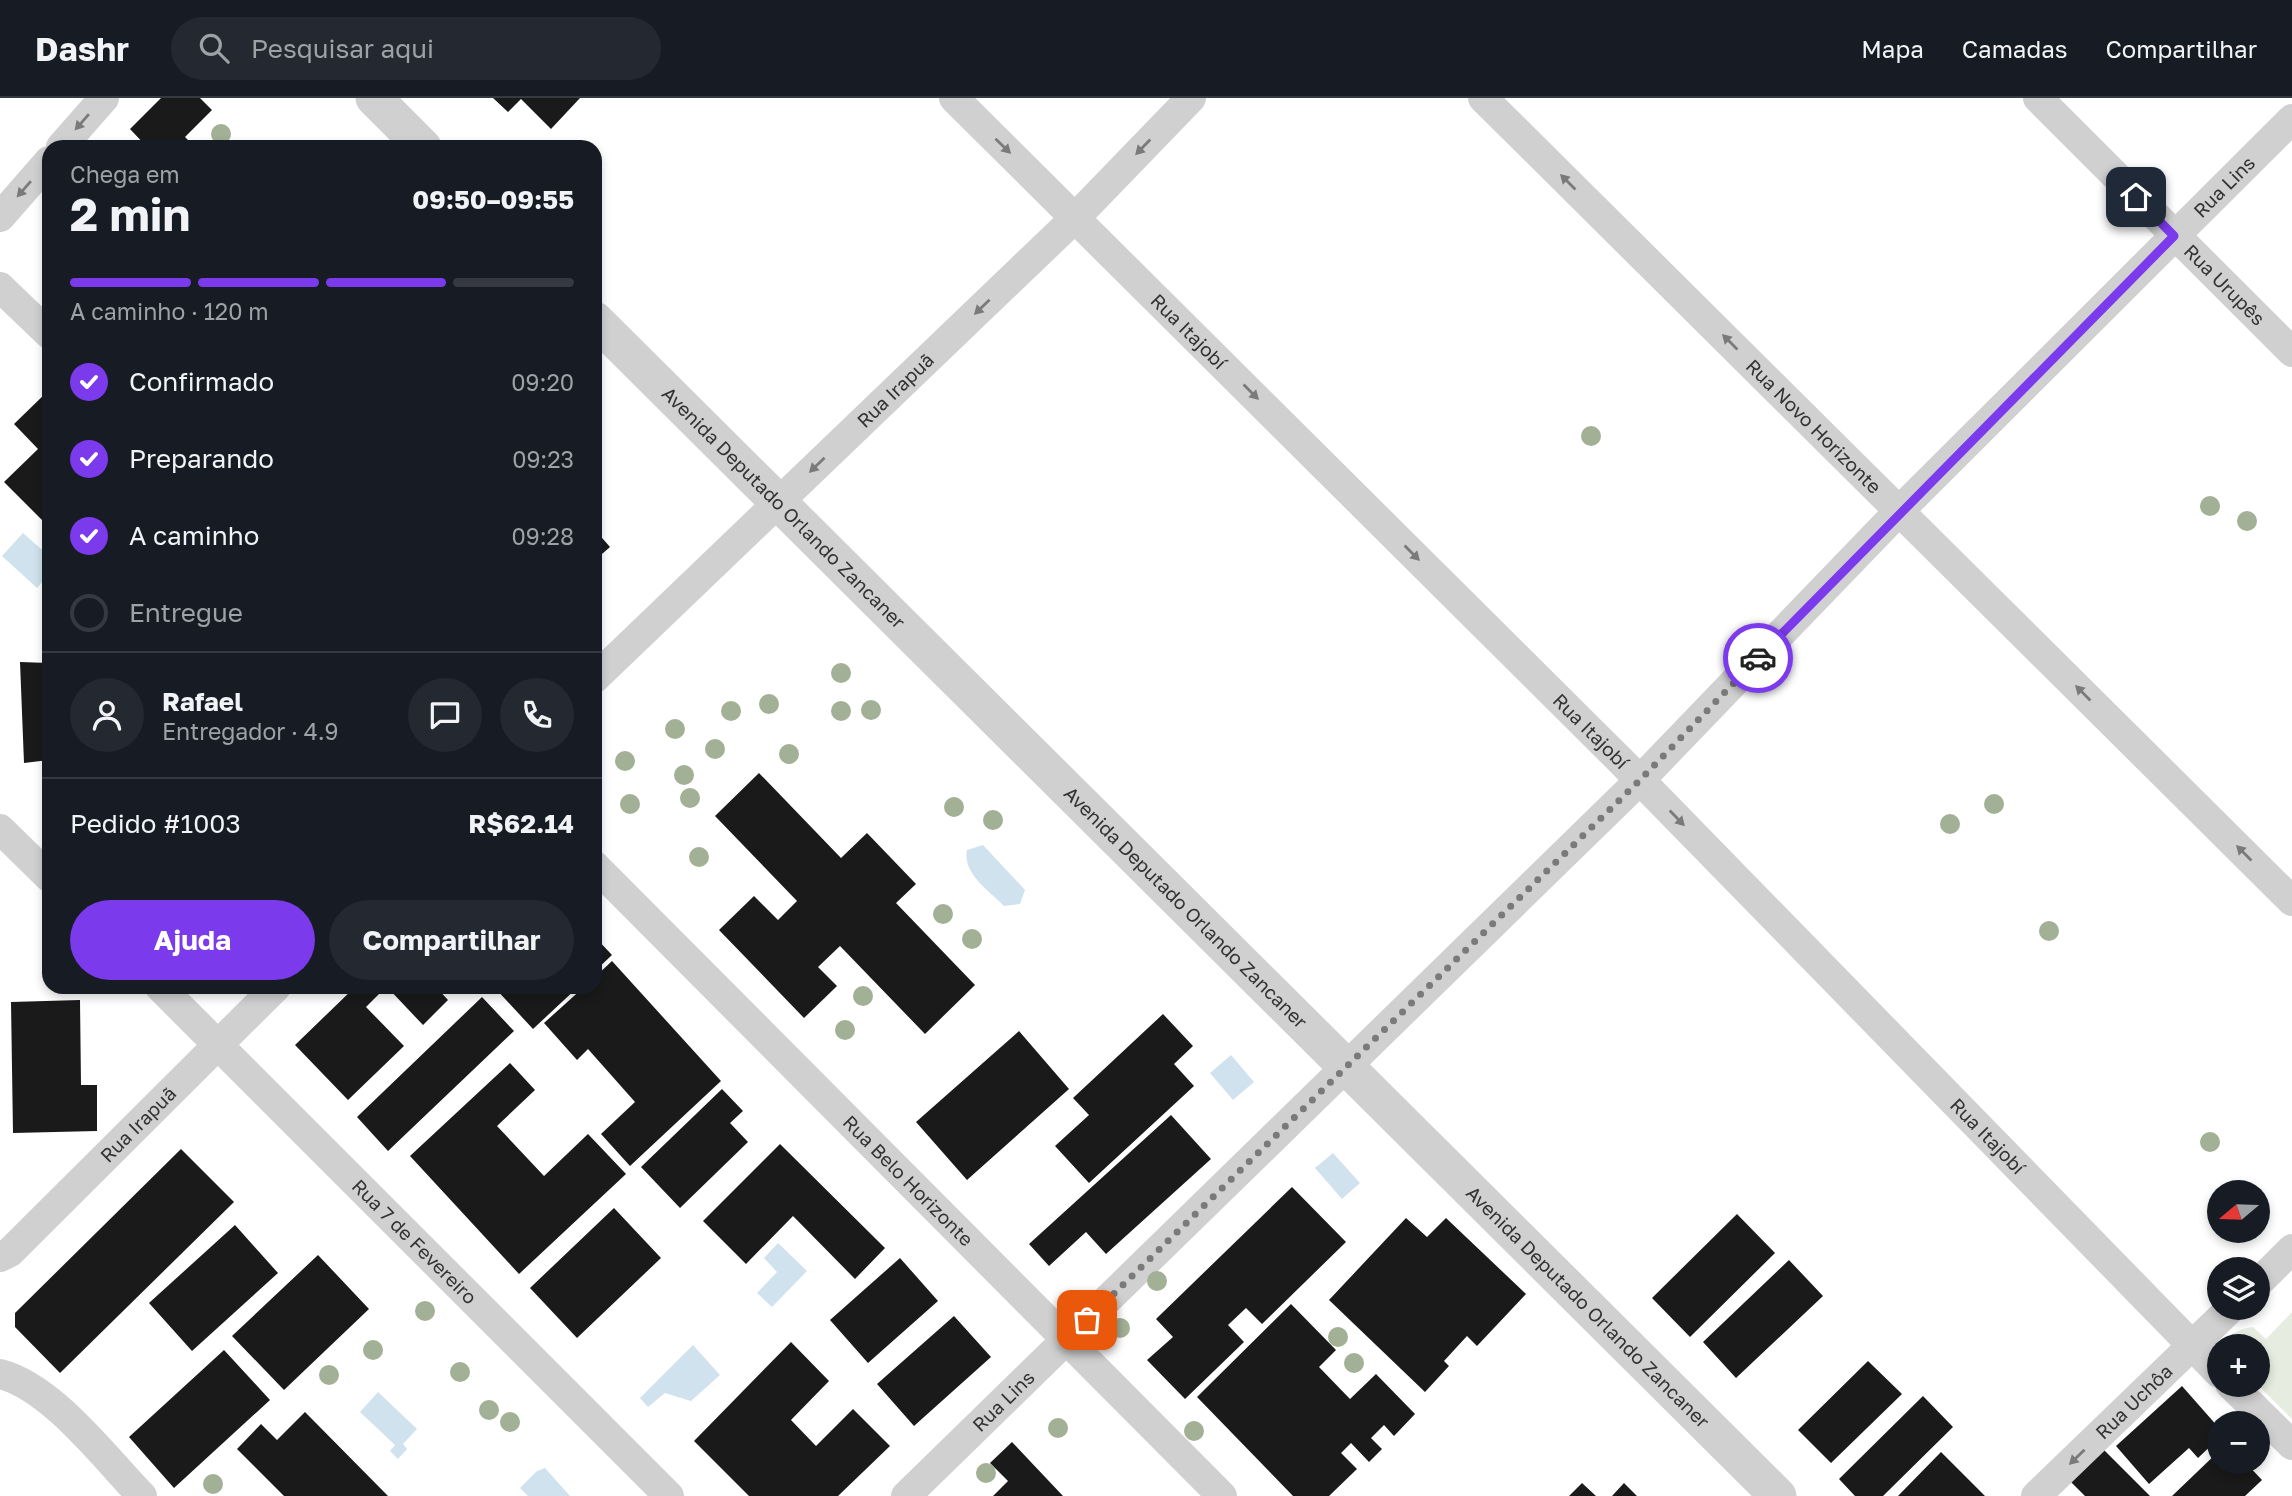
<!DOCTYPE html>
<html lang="pt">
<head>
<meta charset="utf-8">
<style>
	:root { --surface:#171b24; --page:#242831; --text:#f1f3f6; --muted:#9ea1a6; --line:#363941; --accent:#7c3aed }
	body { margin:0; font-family:"Golos Text",sans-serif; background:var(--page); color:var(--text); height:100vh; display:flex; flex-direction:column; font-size:26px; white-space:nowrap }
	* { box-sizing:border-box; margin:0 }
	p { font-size:23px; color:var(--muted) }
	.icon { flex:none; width:38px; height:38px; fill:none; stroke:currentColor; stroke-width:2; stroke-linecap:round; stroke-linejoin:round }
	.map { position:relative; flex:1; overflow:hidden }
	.panel { position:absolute; left:42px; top:42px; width:560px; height:854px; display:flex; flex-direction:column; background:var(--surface); border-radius:21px; box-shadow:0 4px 10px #0003 }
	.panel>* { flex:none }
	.needle { width:46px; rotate:251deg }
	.buttons { position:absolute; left:2207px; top:1082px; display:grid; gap:14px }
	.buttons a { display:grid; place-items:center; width:63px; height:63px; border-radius:50%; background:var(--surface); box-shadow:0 4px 10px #0003; font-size:35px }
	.pin { position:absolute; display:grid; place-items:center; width:60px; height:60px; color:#fff; margin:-30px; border-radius:14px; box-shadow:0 4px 10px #0006 }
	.courier { position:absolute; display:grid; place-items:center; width:70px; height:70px; margin:-35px; border:5px solid #7c3aed; border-radius:50%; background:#fff; color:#222; box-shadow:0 2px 9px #0007 }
	.summary em { font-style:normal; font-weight:700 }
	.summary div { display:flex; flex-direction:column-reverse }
	.summary { display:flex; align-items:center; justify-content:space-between; height:119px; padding:0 28px }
	h1 { font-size:46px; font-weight:700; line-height:52px }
	.bar { display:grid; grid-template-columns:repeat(4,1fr); gap:10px 7px; align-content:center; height:84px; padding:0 28px }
	.bar i { height:9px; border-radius:5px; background:var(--line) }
	.bar .current { background:var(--accent) }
	.bar p { grid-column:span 4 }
	.line { display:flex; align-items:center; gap:18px; padding:0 28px; border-top:2px solid var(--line) }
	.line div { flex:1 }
	.round { display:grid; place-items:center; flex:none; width:74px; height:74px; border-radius:37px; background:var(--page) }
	ol { padding:0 28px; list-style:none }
	li { display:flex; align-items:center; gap:21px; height:77px }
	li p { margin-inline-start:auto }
	li .icon { padding:7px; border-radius:50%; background:var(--accent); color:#fff; stroke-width:4 }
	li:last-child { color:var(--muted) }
	li i { width:38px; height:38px; border:4px solid var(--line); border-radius:50% }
	.cta { display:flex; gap:14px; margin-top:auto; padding:14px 28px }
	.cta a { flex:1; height:80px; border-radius:42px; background:var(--accent); color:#fff; font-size:28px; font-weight:700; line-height:80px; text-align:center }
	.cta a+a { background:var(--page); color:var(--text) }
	header { display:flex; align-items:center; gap:42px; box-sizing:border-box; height:98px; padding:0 35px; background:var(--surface); border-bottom:2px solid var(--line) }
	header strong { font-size:33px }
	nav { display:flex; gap:38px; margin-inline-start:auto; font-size:24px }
	.search { width:490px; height:63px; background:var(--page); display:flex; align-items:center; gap:18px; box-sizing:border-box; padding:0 24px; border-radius:38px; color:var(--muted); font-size:26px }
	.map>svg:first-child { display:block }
	.green { fill:#e6ecdf }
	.water { fill:#cfe2ee }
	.building { fill:#1a1a1a }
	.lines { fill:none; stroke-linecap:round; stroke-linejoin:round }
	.minor { stroke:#d0d0d0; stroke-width:30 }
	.tertiary { stroke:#d0d0d0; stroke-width:37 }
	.tree { fill:#a2b095 }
	.oneway { fill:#7a7a7a }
	.done { stroke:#7a7a7a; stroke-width:7; stroke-dasharray:0 12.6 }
	.route { stroke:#7c3aed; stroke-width:9 }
	.labels { text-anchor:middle; stroke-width:7; stroke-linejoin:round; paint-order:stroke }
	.street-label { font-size:19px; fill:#333; stroke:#fff }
</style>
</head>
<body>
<header>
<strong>Dashr</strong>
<div class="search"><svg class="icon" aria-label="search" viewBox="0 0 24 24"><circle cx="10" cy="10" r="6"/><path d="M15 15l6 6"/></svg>Pesquisar aqui</div>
<nav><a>Mapa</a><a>Camadas</a><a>Compartilhar</a></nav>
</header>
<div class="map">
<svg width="2292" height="1398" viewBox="0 0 2292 1398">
	<rect width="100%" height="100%" fill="#fff"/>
	<path class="green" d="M 2292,1214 L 2292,1321 L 2257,1286 L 2258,1248 L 2225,1247 C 2230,1234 2240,1231 2253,1229 L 2266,1241 Z"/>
	<path class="water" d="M 23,435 L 49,458 L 49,476 L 37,490 L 2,458 Z
		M 983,747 L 1025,792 L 1020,806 L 1004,808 C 989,793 962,775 967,752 Z
		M 1231,957 L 1254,984 L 1233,1002 L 1210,975 Z
		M 1333,1055 L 1360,1085 L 1342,1101 L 1315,1070 Z
		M 778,1145 L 807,1173 L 772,1209 L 757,1195 L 777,1174 L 764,1160 Z
		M 693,1247 L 720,1277 L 691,1303 L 665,1295 L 648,1309 L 640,1300 Z
		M 378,1294 L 417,1331 L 403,1346 L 407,1351 L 398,1361 L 390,1353 L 395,1347 L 360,1314 Z
		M 545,1370 L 570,1398 L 528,1398 L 520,1390 L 537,1373 Z"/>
	<path class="building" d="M 161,0 L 200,0 L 212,12 L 185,39 L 195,49 L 147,49 L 130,31 Z
		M 493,0 L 580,0 L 551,31 L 521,1 L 508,14 Z
		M 49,292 L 49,429 L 4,384 L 38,351 L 14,326 Z
		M 595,432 L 610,449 L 595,462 Z
		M 20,564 L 49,565 L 49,662 L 24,665 Z
		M 759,675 L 841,760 L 867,735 L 916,786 L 896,805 L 975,887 L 925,936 L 840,848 L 818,869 L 837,888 L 804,920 L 719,832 L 754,798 L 778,822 L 797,803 L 715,718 Z
		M 595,839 L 612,857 L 595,873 Z
		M 612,863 L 721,983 L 630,1068 L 601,1036 L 635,1004 L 588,951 L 577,962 L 544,925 L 584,889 L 595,889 L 595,879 Z
		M 355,889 L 386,889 L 366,909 L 404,948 L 348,1002 L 295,947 Z
		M 387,889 L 436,889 L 448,902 L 423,927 Z
		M 494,889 L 578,889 L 533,931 Z
		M 482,899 L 514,933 L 388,1053 L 357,1019 Z
		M 80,902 L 81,987 L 97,987 L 97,1033 L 13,1035 L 11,904 Z
		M 1163,916 L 1193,948 L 1174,966 L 1194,988 L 1089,1085 L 1055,1048 L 1089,1017 L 1073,1000 Z
		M 1019,933 L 1069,991 L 967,1082 L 916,1024 Z
		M 510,965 L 535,992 L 497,1028 L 544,1078 L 588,1036 L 626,1076 L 519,1176 L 410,1058 Z
		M 722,991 L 743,1013 L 730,1025 L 748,1044 L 680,1110 L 641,1069 Z
		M 1171,1017 L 1211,1061 L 1106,1156 L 1086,1134 L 1049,1168 L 1029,1146 Z
		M 780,1046 L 885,1150 L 855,1181 L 793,1118 L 746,1166 L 703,1123 Z
		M 181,1051 L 234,1104 L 60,1275 L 15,1229 L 15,1215 Z
		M 1292,1089 L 1346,1144 L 1262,1226 L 1246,1210 L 1228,1227 L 1244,1244 L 1185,1301 L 1147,1262 L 1173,1239 L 1156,1221 Z
		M 614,1110 L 661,1160 L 577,1240 L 530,1190 Z
		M 1737,1116 L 1775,1155 L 1690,1239 L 1652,1200 Z
		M 1406,1120 L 1427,1139 L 1446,1120 L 1526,1196 L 1477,1248 L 1467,1238 L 1444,1263 L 1449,1268 L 1425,1294 L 1329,1202 Z
		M 235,1127 L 278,1175 L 192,1253 L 149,1205 Z
		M 318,1157 L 369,1211 L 284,1292 L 232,1238 Z
		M 900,1160 L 938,1203 L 868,1265 L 830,1222 Z
		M 1789,1162 L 1823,1198 L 1736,1280 L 1703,1244 Z
		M 1291,1206 L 1336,1252 L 1319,1269 L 1350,1301 L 1376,1276 L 1415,1316 L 1394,1338 L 1384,1327 L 1371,1340 L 1382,1351 L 1369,1364 L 1351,1345 L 1341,1355 L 1357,1371 L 1329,1398 L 1293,1398 L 1197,1299 Z
		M 954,1218 L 991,1259 L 914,1328 L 877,1286 Z
		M 791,1244 L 829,1283 L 791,1322 L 816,1348 L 853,1311 L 890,1348 L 838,1398 L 749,1398 L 694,1343 Z
		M 224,1252 L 270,1302 L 174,1390 L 129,1339 Z
		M 1868,1263 L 1902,1296 L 1831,1365 L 1798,1332 Z
		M 2182,1288 L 2219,1330 L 2219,1340 L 2198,1360 L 2189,1350 L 2149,1386 L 2116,1348 Z
		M 1923,1298 L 1953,1329 L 1883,1398 L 1855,1398 L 1839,1381 Z
		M 305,1314 L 388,1398 L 284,1398 L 237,1351 L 261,1326 L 277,1342 Z
		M 1012,1344 L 1063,1398 L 993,1398 L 1008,1383 L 990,1365 Z
		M 2103,1351 L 2150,1398 L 2085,1398 L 2071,1384 Z
		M 2219,1353 L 2219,1363 L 2244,1363 L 2262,1382 L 2245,1398 L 2172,1398 Z
		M 1941,1354 L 1985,1398 L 1898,1398 Z
		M 1582,1385 L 1596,1398 L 1569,1398 Z
		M 1624,1385 L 1637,1398 L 1612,1398 Z"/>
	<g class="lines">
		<g class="minor">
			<path id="s1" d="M 954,0 L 1640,682 L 2219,1275"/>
			<path id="s2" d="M 1483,0 L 2292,803"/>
			<path id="s3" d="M 2038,0 L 2292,254"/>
			<path d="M 61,49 L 104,0"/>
			<path d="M 0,119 L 49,63"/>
			<path d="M 0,189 L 49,236"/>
			<path id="s4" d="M 595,580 L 1076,119 L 1191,0"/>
			<path d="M 0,731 L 49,779"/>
			<path id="s5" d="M 595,768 L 1222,1398"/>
			<path id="s6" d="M 160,889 L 669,1398"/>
			<path id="s7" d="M 0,1159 L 10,1154 L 276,889"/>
			<path d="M 2258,1185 L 2292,1151"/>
			<path d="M 0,1276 C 52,1289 105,1360 142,1398"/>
			<path d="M 2230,1286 L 2292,1347"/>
			<path id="s8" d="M 906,1398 L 1640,682 L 1900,412 L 2292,21"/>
			<path id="s9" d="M 2036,1398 L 2232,1209"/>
		</g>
		<g class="tertiary">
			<path d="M 374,0 L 423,49"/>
			<path id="s10" d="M 595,222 L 1778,1398"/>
		</g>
	</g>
	<g class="tree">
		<circle cx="221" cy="36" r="10"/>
		<circle cx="1591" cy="338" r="10"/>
		<circle cx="2210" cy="408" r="10"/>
		<circle cx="2247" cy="423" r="10"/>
		<circle cx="841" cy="575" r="10"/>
		<circle cx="769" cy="606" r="10"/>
		<circle cx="871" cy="612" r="10"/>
		<circle cx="731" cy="613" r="10"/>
		<circle cx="841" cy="613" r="10"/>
		<circle cx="675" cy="631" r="10"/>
		<circle cx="715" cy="651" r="10"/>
		<circle cx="789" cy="656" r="10"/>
		<circle cx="625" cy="663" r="10"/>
		<circle cx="684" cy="677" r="10"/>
		<circle cx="690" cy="700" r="10"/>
		<circle cx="630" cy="706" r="10"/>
		<circle cx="1994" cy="706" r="10"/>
		<circle cx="954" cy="709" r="10"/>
		<circle cx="993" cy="722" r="10"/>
		<circle cx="1950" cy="726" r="10"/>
		<circle cx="699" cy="759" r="10"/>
		<circle cx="943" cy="816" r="10"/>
		<circle cx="2049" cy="833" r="10"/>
		<circle cx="972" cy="841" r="10"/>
		<circle cx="863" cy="898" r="10"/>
		<circle cx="845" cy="932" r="10"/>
		<circle cx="2210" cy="1044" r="10"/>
		<circle cx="1157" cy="1183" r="10"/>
		<circle cx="425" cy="1213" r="10"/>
		<circle cx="1120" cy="1230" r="10"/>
		<circle cx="1338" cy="1239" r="10"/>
		<circle cx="373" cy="1252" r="10"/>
		<circle cx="1354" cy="1265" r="10"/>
		<circle cx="460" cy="1274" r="10"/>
		<circle cx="329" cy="1277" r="10"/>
		<circle cx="489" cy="1312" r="10"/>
		<circle cx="510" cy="1324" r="10"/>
		<circle cx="1058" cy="1330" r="10"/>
		<circle cx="1194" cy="1333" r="10"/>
		<circle cx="986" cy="1375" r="10"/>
		<circle cx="213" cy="1386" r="10"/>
	</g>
	<defs><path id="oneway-solid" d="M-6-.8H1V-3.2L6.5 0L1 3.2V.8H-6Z" transform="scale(1.75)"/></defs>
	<g class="oneway">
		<use href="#oneway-solid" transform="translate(82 24) rotate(131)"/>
		<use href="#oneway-solid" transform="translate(1003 48) rotate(44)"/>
		<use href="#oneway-solid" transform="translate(1143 49) rotate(134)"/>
		<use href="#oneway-solid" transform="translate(1568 84) rotate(-135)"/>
		<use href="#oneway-solid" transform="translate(24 91) rotate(131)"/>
		<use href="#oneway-solid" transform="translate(982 209) rotate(136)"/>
		<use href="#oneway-solid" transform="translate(1730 244) rotate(-135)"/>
		<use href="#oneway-solid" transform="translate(1251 294) rotate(45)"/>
		<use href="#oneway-solid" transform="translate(817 367) rotate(136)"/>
		<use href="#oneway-solid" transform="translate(1412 455) rotate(45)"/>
		<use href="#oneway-solid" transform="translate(2083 595) rotate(-135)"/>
		<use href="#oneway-solid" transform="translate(1677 720) rotate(46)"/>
		<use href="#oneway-solid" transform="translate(2244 755) rotate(-135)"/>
		<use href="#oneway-solid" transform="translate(2077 1359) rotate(136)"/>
	</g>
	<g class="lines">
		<path class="done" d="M 1087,1222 L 1640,682 L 1758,560"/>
		<path class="route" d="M 1758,560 L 2174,138 L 2136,99"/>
	</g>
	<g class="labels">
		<g class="street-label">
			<text dy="7" stroke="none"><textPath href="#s8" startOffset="1858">Rua Lins</textPath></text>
			<text dy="7" stroke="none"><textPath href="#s3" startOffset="264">Rua Urupês</textPath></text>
			<text dy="7" stroke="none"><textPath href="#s1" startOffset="331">Rua Itajobí</textPath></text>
			<text dy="7" stroke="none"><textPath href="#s4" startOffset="416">Rua Irapuã</textPath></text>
			<text dy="7" stroke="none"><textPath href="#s2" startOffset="466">Rua Novo Horizonte</textPath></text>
			<text dy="7" stroke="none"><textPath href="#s10" startOffset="266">Avenida Deputado Orlando Zancaner</textPath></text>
			<text dy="7" stroke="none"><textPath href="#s1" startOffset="898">Rua Itajobí</textPath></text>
			<text dy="7" stroke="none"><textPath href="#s10" startOffset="833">Avenida Deputado Orlando Zancaner</textPath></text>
			<text dy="7" stroke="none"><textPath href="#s7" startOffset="192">Rua Irapuã</textPath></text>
			<text dy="7" stroke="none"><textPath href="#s1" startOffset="1465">Rua Itajobí</textPath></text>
			<text dy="7" stroke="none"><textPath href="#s5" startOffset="444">Rua Belo Horizonte</textPath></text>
			<text dy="7" stroke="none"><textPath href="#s6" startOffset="360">Rua 7 de Fevereiro</textPath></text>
			<text dy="7" stroke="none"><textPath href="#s10" startOffset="1400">Avenida Deputado Orlando Zancaner</textPath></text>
			<text dy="7" stroke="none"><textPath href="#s8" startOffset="136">Rua Lins</textPath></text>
			<text dy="7" stroke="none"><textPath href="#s9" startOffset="136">Rua Uchôa</textPath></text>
		</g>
	</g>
</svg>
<div class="buttons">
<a><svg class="needle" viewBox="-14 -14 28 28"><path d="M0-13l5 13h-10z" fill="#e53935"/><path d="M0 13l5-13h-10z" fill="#9ea1a6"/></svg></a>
<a><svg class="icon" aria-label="layers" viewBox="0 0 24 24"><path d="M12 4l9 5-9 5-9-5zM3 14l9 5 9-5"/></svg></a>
<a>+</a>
<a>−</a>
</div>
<div class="pin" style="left:1087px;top:1222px;background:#ea580c"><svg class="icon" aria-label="bag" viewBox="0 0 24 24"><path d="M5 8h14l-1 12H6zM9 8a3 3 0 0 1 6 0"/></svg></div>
<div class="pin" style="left:2136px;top:99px;background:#1f2937"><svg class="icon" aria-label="home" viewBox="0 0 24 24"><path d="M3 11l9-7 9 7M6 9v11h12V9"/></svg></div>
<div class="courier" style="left:1758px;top:560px"><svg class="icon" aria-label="car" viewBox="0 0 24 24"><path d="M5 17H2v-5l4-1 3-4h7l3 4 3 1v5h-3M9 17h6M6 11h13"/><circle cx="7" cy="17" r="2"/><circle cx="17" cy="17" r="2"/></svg></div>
<section class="panel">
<div class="summary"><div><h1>2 min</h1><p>Chega em</p></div><em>09:50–09:55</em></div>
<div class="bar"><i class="current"></i><i class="current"></i><i class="current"></i><i></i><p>A caminho · 120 m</p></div>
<ol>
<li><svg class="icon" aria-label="check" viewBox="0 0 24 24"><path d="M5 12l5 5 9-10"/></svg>Confirmado<p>09:20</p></li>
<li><svg class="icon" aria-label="check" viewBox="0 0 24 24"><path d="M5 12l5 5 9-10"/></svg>Preparando<p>09:23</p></li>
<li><svg class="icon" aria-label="check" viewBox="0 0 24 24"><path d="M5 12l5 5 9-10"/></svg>A caminho<p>09:28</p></li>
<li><i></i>Entregue</li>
</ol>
<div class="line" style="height:126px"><a class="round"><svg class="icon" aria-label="person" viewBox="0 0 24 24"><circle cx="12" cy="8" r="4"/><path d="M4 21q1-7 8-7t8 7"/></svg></a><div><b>Rafael</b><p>Entregador · 4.9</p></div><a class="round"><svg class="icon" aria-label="chat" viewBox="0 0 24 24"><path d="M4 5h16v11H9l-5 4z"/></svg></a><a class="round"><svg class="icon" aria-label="phone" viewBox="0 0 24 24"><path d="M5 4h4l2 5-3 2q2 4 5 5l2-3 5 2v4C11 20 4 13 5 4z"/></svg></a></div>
<div class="line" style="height:91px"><div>Pedido #1003</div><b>R$62.14</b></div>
<div class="cta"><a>Ajuda</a><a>Compartilhar</a></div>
</section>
</div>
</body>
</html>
